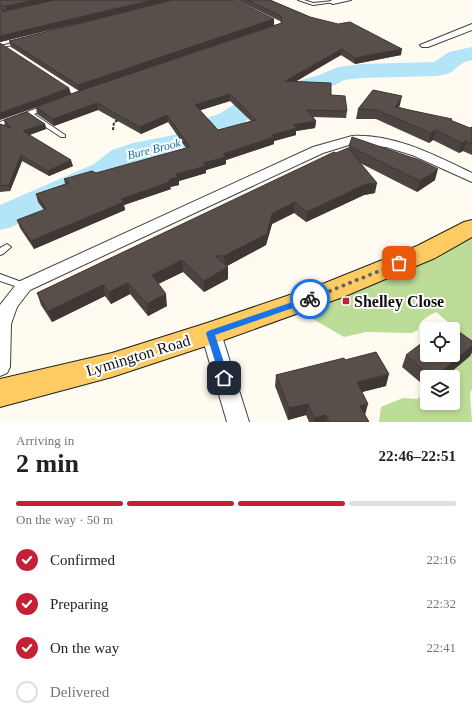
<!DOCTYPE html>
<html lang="en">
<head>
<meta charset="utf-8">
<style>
	:root { --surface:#fff; --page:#f6f6f6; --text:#222; --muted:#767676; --line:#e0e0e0; --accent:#c52136 }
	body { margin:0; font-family:Georgia,serif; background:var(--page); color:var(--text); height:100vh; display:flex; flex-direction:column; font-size:15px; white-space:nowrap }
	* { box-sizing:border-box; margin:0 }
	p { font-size:13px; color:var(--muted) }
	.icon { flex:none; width:22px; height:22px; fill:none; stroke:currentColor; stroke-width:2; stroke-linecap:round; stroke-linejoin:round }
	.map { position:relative; height:422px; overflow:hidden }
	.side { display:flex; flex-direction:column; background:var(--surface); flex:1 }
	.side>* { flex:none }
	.buttons { position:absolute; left:420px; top:322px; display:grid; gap:8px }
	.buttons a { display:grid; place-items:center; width:40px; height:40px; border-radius:4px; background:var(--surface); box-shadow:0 2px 6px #0003; font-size:20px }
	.pin { position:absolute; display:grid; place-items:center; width:34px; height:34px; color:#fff; margin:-17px; border-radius:8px; box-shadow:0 2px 6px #0006 }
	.courier { position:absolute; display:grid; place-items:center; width:40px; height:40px; margin:-20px; border:3px solid #1a73e8; border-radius:50%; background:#fff; color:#222; box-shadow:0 1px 5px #0007 }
	.headline em { font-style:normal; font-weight:700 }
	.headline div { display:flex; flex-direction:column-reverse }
	.headline { display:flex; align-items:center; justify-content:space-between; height:68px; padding:0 16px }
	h1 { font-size:26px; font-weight:700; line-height:30px }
	.bar { display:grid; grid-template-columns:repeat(4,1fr); gap:6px 4px; align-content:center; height:48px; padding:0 16px }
	.bar i { height:5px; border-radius:3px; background:var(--line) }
	.bar .selected { background:var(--accent) }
	.bar p { grid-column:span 4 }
	ol { padding:0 16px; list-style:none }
	li { display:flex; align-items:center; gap:12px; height:44px }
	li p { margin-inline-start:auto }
	li .icon { padding:4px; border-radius:50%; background:var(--accent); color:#fff; stroke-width:4 }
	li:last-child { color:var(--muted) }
	li i { width:22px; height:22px; border:2px solid var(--line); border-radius:50% }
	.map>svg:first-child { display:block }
	.forest { fill:#bcdd97 }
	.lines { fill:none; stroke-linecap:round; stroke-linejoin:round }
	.river { fill:#b3e4f8; fill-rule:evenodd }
	.service-casing { stroke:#424242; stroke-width:2 }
	.minor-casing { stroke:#424242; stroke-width:2 }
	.primary-casing { stroke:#202020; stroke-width:2 }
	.path { stroke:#313131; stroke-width:2; stroke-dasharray:3 1.5; stroke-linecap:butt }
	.service { fill:#fff; fill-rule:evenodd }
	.minor { fill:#fff; fill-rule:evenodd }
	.primary { fill:#fdcb62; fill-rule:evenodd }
	.wall { fill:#4c4440; fill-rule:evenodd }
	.shaded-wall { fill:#3e3734 }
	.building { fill:#584f4b; stroke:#3e3734; fill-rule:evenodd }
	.route { fill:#1a73e8 }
	.done { stroke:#63625e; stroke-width:4; stroke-dasharray:0 7.2 }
	.poi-dot { fill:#c52136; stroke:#fff; stroke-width:1.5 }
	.labels { text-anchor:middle; stroke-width:4; stroke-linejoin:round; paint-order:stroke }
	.far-water-label { font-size:12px; font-style:italic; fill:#1272a6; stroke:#fff }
	.near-poi-label { font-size:16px; font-weight:bold; fill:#0f0f0f; stroke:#fff; text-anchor:start }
	.near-street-label { font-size:16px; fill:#0f0f0f; stroke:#fff }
</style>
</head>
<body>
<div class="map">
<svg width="472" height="422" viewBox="0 0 472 422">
	<rect width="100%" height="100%" fill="#fffbf1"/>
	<path class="forest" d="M 472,237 L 472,389 L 470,394 L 472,422 L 379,422 L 381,407 L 403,398 L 417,399 L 427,392 L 427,403 L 453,403 L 453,377 L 445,377 L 470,356 L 453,329 L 444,329 L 444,325 L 448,322 L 436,312 C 427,317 419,320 418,330 L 412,333 L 366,332 L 344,337 L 306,315 L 313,308 L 336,295 L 368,283 L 391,277 Z"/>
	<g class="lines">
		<path class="river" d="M 472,47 L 472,60 C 463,62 459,65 453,71 C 449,74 442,75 437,76 L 361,78 L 344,80 L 335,85 L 285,100 L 253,116 L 239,126 L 208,136 L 202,144 L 197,147 L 134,162 L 116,178 L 54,205 L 12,227 L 0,230 L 0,205 L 94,164 L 112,150 L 133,143 L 178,134 L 187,124 L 219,114 L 235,104 L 267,90 L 319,75 L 338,67 L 361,64 L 434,62 L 449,52 Z"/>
		<g class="service-casing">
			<path id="service" d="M 298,0 L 304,0 L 313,3 L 333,1 L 335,2 L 313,5 Z
				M 20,41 L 22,41 L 22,43 L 3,47 L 1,46 Z
				M 46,105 L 49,107 L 48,108 L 34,114 L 65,135 L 65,137 L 61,137 L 29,116 L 0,126 L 0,122 Z
				M 7,244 L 11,247 L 3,254 L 0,255 L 0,248 Z
				M 0,274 L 27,284 L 29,286 L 27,288 L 24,289 L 0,281 Z"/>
		</g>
		<g class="minor-casing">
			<path id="minor" d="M 332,0 L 351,0 L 333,4 L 329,2 Z
				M 472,24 L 472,30 L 428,47 L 422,47 L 420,45 Z
				M 352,136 C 395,134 434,155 472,173 L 472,182 L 412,155 L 386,147 L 352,144 L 323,153 L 30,290 L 17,307 L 11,324 L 10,367 L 7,373 L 0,376 L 0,305 L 18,282 L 313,147 Z
				M 211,325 L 218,328 L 221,333 L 249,422 L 227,422 L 201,333 L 204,328 Z"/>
		</g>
		<g class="primary-casing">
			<path id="primary" d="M 472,220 L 472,237 L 435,258 L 343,297 L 221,341 L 112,377 L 0,407 L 0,379 L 112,353 L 207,323 L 325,283 L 417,246 L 464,222 Z"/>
		</g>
		<path class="path" d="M 113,130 L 114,122 L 119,120"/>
		<use href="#service" class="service"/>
		<use href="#minor" class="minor"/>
		<use href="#primary" class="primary"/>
	</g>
	<path class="wall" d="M 0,0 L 274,19 L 274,25 L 281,23 L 280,21 L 236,0 L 270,0 L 401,55 L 355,64 L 341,55 L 295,81 L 331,95 L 347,111 L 346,118 L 313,117 L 316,121 L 315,128 L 296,131 L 296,135 L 274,141 L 274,144 L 226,160 L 226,164 L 206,170 L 206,173 L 179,181 L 179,185 L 170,187 L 171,189 L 124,205 L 125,210 L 34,249 L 20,228 L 17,220 L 44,210 L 38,202 L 36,194 L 65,184 L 64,179 L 96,173 L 186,148 L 168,122 L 141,134 L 98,110 L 54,126 L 37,114 L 36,107 L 0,120 L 69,88 L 71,94 L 79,91 L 11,47 L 9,41 L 83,22 L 0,42 L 3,12 L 0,11 ZM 230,101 L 251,121 L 218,130 L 200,110 Z
		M 400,105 L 399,107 L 451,121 L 470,128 L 472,127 L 472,155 L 463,151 L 459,153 L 433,140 L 429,143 L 376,119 L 356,119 L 358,109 Z
		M 4,120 L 45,124 L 46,129 L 29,135 L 73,166 L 49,176 L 22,161 L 10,191 L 0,192 L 0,124 L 5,126 Z
		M 349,146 L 435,180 L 417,192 L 360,163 L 375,193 L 364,195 L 306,222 L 294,213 L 272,224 L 266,245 L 227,266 L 228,279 L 204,292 L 183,272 L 158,284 L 167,306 L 148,316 L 130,294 L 111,304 L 105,296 L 52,322 L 41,305 L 37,293 L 336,153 L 348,149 Z
		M 472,341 L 472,352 L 470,356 L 445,377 L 427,377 L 427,388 L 402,367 L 406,355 Z
		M 345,360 L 386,386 L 362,392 L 365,415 L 369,422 L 309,422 L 306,415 L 288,420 L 275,386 L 276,375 Z"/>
	<path class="shaded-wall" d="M 34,0 L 58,0 L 7,12 L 6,6 Z
		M 152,0 L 175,0 L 0,42 L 0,36 Z
		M 274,19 L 274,25 L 79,91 L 78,85 Z
		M 342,49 L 341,55 L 285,88 L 285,81 Z
		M 402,49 L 401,55 L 355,64 L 355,58 Z
		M 69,88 L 71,95 L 0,120 L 0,113 Z
		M 230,94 L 230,101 L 195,112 L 195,105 Z
		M 402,96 L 400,105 L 393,116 L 395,107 Z
		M 97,103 L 98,110 L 54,126 L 53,119 Z
		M 167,115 L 168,122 L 141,134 L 140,127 Z
		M 316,121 L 315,128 L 296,131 L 296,135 L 274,141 L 274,144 L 226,160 L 226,164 L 206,170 L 206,173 L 179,181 L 179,185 L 170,187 L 171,189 L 124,205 L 125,210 L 34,249 L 31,241 L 121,199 L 169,180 L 176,174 L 203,163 L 223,154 L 272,135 L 293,125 Z
		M 45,124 L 46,129 L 24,137 L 23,131 Z
		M 436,130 L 433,140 L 429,143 L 431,133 Z
		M 466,141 L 463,151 L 459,153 L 462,143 Z
		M 21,155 L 22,161 L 10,191 L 9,185 Z
		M 71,160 L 73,166 L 49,176 L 48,171 Z
		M 438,169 L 435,180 L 417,192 L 420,181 Z
		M 377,183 L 375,193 L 364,195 L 306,222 L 307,212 L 366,184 Z
		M 295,202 L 294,213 L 272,224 L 266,245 L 225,267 L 224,256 L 272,214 Z
		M 182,260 L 183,272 L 154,286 L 152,275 Z
		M 228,267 L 228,279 L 204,292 L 204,281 Z
		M 128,283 L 130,294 L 111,304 L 109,292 Z
		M 103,285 L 105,296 L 52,322 L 48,311 Z
		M 166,294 L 167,306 L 148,316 L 147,304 Z
		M 472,346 L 472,352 L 470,356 L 445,377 L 435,377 Z
		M 389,374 L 386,386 L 354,394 L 357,382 Z
		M 308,404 L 306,415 L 288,420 L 289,408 Z
		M 368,404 L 365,415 L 360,406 Z
		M 326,415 L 325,422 L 314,422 L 314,418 Z"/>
	<path class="building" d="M 0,0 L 34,0 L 6,6 L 0,6 Z
		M 55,0 L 152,0 L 0,36 L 0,12 Z
		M 173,0 L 235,0 L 274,19 L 78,85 L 9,41 Z
		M 247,0 L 270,0 L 310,17 L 338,24 L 350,22 L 402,49 L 355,58 L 342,49 L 285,81 L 331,83 L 331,95 L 345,96 L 347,111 L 307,110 L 316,121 L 293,125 L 297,128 L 272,135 L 274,137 L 223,154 L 226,157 L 203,163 L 206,166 L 176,174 L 178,177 L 169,180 L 170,182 L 121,199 L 124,202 L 31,241 L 17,220 L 46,209 L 36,194 L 69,183 L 64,179 L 92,171 L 96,173 L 190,147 L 167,115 L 140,127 L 97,103 L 53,119 L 36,107 L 79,91 L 282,23 L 281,16 ZM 230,94 L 256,120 L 218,130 L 195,105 Z
		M 0,43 L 69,88 L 0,113 Z
		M 373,90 L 402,96 L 395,107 L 452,119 L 450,120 L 470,128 L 472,127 L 472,144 L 466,141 L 462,143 L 436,130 L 431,133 L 377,110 L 358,109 Z
		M 27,112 L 45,124 L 23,131 L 71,160 L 48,171 L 21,155 L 9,185 L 0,186 L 0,124 L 11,128 L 4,120 Z
		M 352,137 L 419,160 L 438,169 L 420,181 L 349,146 Z
		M 348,148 L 377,183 L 366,184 L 307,212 L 295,202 L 272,214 L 267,234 L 224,256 L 215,256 L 228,267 L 204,281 L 182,260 L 152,275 L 166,294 L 147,304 L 128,283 L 109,292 L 103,285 L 48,311 L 37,293 L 334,152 L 336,153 Z
		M 448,324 L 472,341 L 472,346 L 435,377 L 432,377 L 406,355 L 427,339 L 427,355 L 453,355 L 453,329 L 441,329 Z
		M 376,352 L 389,374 L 357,382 L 368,404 L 360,406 L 369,422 L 329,422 L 326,415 L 314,418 L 308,404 L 289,408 L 276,375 L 344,358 L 345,360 Z"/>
	<path class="route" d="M 310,296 L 313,297 L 313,301 L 215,335 L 229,378 L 227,380 L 221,380 L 206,333 L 208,331 Z"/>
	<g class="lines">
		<path class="done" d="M 310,299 L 399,263"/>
	</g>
	<rect class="poi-dot" x="342" y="297" width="8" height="8" rx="2"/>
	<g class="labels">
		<g class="far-water-label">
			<text transform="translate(154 149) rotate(-14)" y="4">Bure Brook</text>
		</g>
		<g class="near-poi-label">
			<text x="354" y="307">Shelley Close</text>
		</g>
		<g class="near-street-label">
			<text transform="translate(138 355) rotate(-17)" y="6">Lymington Road</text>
		</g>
	</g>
</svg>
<div class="buttons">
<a><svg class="icon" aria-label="locate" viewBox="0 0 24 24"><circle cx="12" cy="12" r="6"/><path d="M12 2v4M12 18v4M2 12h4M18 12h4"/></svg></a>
<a><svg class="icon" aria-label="layers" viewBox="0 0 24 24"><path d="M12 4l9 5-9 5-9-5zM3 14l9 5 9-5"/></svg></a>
</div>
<div class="pin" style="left:399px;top:263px;background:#ea580c"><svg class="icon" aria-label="bag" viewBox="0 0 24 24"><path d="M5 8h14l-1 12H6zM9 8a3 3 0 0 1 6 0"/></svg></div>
<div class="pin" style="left:224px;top:378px;background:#1f2937"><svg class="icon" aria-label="home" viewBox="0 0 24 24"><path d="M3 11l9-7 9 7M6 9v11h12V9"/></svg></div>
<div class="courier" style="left:310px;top:299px"><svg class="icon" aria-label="bike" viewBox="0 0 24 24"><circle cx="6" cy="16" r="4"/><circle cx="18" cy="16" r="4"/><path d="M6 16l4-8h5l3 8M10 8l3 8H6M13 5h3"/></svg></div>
</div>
<section class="side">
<div class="headline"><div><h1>2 min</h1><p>Arriving in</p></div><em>22:46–22:51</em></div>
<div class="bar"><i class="selected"></i><i class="selected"></i><i class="selected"></i><i></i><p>On the way · 50 m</p></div>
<ol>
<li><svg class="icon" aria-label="check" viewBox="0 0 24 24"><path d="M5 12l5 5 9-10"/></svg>Confirmed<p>22:16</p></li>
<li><svg class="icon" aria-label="check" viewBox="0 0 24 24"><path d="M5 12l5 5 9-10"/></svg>Preparing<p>22:32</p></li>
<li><svg class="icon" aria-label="check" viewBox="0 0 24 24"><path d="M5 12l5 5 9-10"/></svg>On the way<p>22:41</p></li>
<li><i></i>Delivered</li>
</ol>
</section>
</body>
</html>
